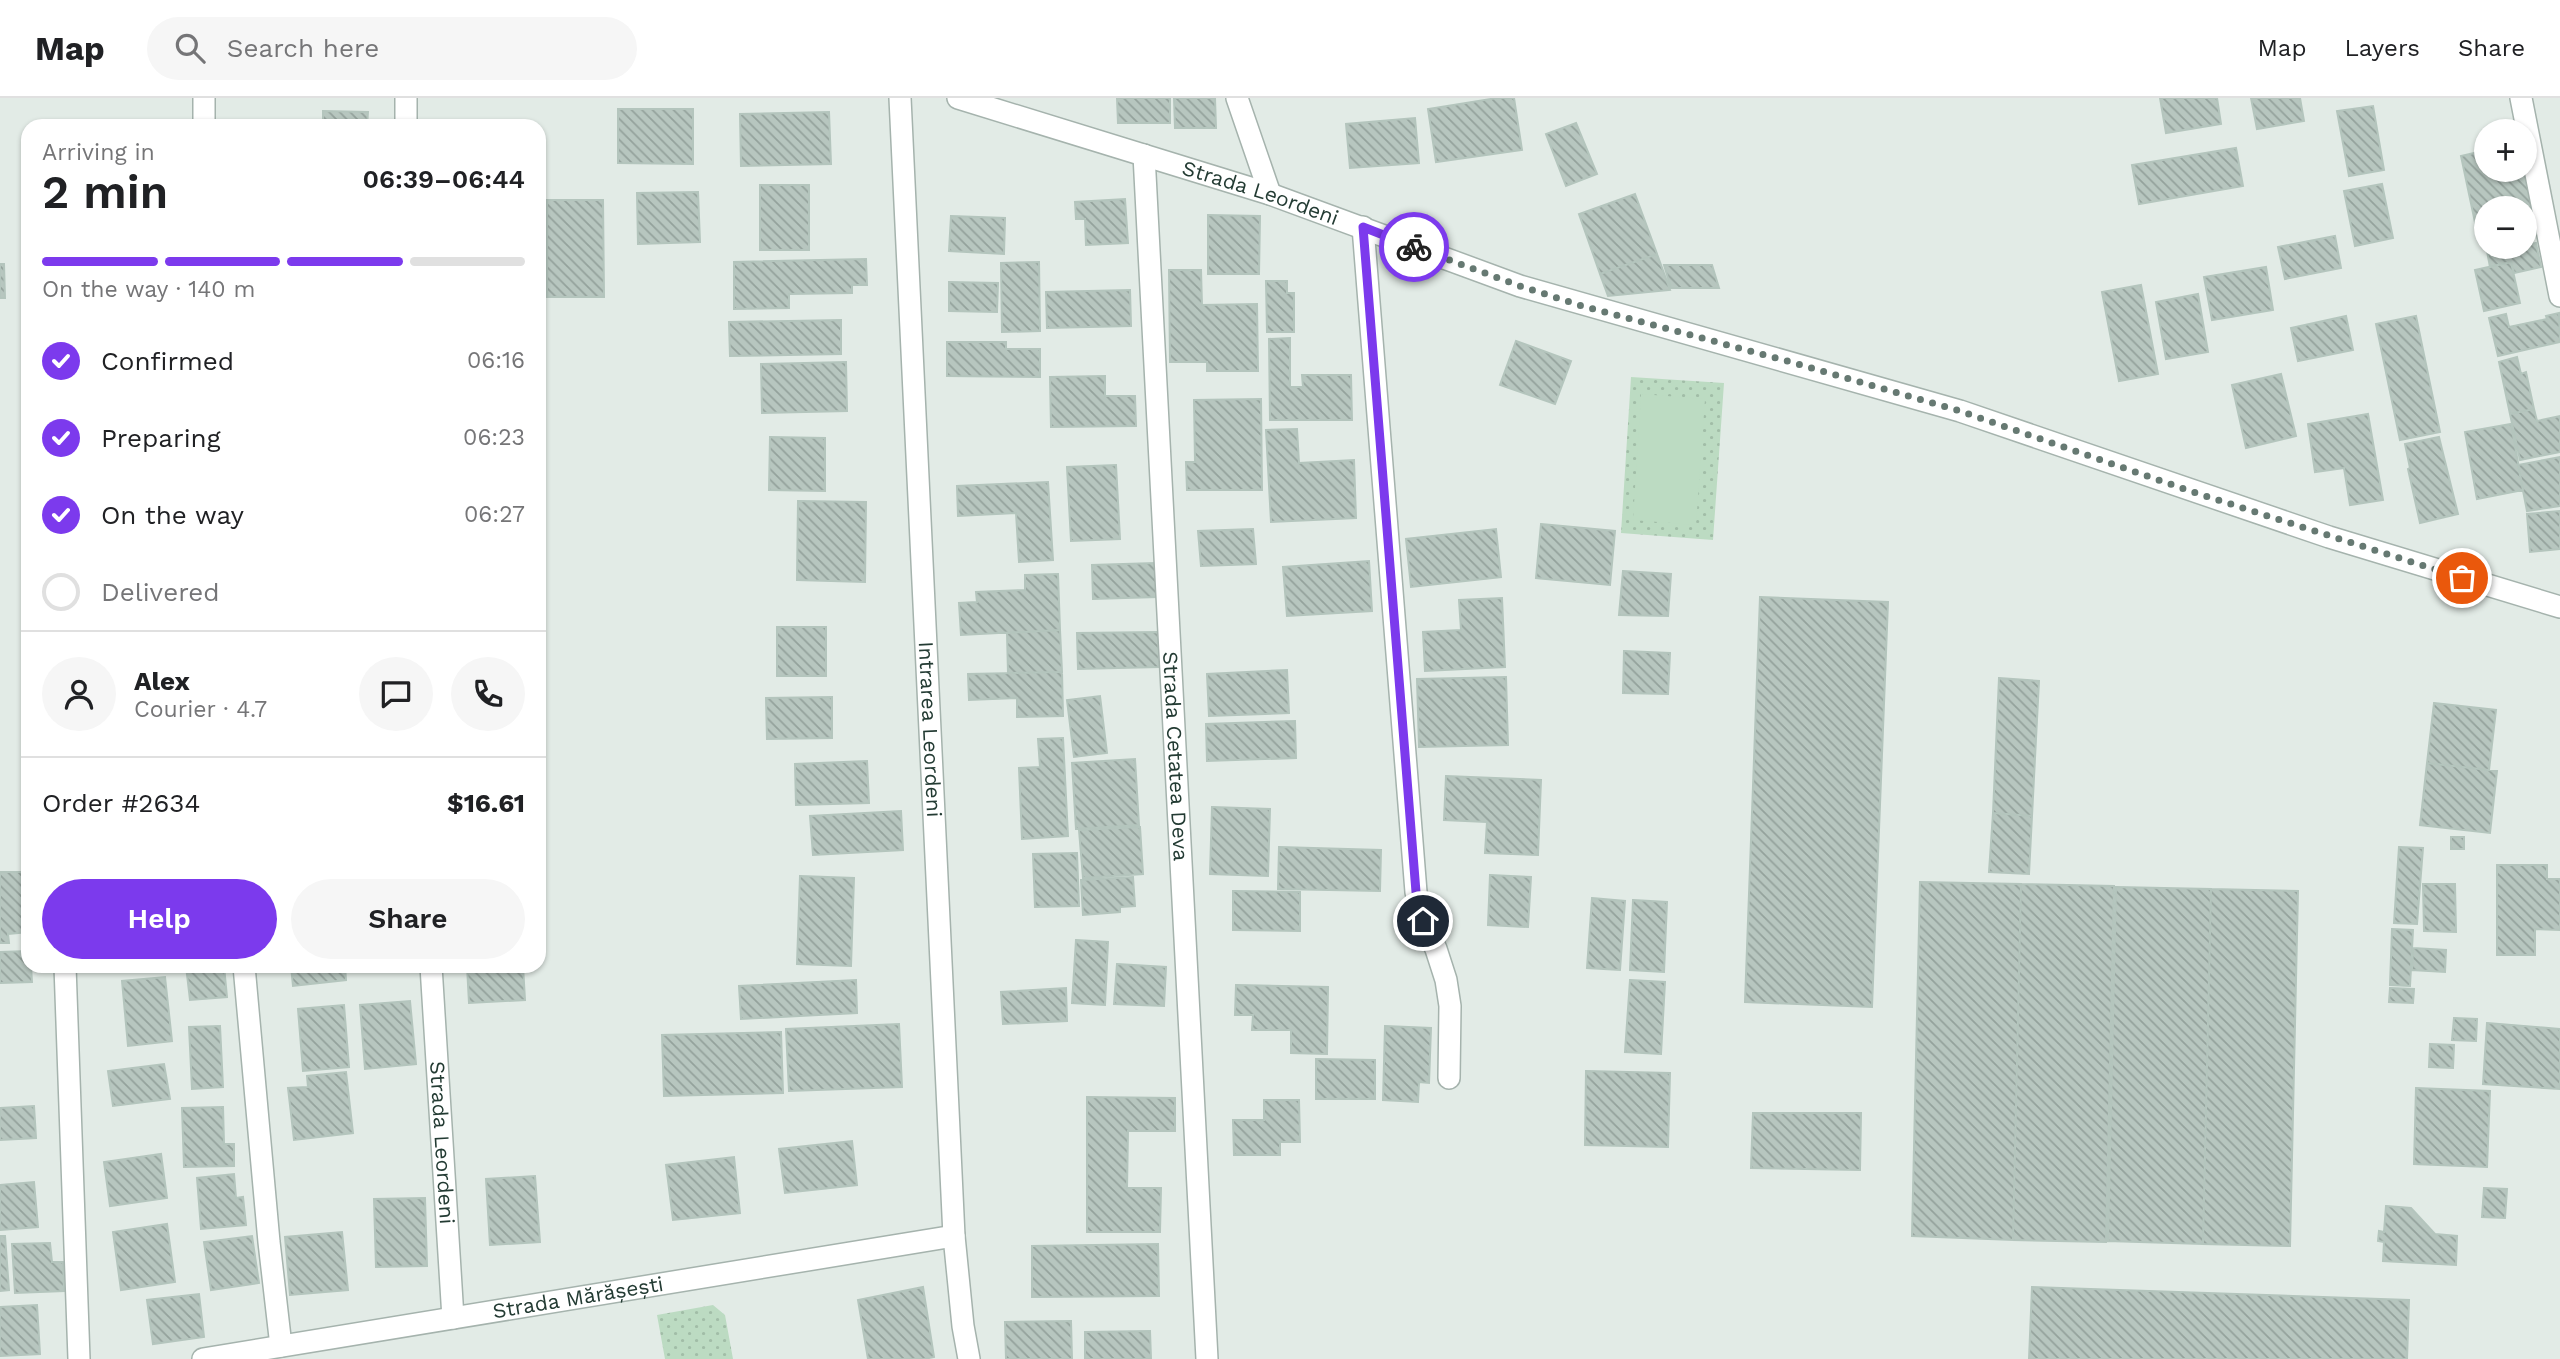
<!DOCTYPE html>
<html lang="en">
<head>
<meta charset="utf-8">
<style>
	:root { --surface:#fff; --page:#f6f6f6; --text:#202124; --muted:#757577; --line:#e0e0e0; --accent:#7c3aed }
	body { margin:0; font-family:"Work Sans",sans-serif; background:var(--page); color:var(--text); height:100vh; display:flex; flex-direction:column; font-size:26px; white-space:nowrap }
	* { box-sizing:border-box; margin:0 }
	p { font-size:23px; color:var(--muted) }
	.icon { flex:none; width:38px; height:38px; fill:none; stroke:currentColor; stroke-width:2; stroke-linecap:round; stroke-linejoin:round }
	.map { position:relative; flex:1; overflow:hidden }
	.sheet { position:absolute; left:21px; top:21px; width:525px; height:854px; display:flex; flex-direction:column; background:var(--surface); border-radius:21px; box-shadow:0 2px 5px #0004 }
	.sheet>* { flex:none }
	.buttons { position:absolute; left:2474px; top:21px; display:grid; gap:14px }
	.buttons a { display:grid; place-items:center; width:63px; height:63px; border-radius:50%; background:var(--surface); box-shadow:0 2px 5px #0004; font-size:35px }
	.pin { position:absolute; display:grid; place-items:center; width:60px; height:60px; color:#fff; margin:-30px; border:4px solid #fff; border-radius:50%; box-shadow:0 2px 7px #0007 }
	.courier { position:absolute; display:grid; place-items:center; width:70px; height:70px; margin:-35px; border:5px solid #7c3aed; border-radius:50%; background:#fff; color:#222; box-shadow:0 2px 9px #0007 }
	.head em { font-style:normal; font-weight:600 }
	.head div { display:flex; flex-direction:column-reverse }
	.head { display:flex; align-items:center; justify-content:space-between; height:119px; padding:0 21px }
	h1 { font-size:46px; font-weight:600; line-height:52px }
	.bar { display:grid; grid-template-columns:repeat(4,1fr); gap:10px 7px; align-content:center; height:84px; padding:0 21px }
	.bar i { height:9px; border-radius:5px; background:var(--line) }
	.bar .selected { background:var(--accent) }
	.bar p { grid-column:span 4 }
	.line { display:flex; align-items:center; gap:18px; padding:0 21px; border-top:2px solid var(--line) }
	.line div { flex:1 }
	.round { display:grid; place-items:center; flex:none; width:74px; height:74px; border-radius:37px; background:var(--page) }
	ol { padding:0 21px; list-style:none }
	li { display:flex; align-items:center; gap:21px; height:77px }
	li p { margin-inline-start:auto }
	li .icon { padding:7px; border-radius:50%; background:var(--accent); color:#fff; stroke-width:4 }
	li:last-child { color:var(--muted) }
	li i { width:38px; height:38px; border:4px solid var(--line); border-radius:50% }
	.button { display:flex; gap:14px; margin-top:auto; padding:14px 21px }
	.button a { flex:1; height:80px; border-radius:42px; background:var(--accent); color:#fff; font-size:28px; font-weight:600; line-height:80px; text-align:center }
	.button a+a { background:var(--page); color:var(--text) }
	header { display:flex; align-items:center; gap:42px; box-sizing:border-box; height:98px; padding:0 35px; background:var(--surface); border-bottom:2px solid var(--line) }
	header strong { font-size:33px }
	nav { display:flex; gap:38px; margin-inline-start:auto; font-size:24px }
	.search { width:490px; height:63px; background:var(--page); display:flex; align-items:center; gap:18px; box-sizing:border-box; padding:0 24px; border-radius:38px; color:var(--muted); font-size:26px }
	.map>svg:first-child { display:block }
	.grass { fill:url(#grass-dots) }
	.garden { fill:#bcdbc2 }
	.building { fill:url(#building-back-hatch); stroke:#b4c5bd; stroke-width:2 }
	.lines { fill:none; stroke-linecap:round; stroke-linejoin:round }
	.minor-casing { stroke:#a5b3ad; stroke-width:24 }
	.minor { stroke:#fff; stroke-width:21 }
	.done { stroke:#667972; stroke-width:7; stroke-dasharray:0 12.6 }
	.route { stroke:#7c3aed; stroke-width:9 }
	.labels { text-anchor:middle; stroke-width:5; stroke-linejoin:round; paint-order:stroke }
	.street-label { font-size:21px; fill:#233b33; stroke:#f2f8f5 }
</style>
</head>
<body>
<header>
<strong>Map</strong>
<div class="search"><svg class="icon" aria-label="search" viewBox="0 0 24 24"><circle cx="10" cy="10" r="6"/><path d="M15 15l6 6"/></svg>Search here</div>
<nav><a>Map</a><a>Layers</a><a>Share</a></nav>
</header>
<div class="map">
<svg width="2560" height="1261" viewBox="0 0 2560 1261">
	<defs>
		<pattern id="grass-dots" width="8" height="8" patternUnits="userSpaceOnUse" patternTransform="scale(1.75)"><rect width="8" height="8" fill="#bcdbc2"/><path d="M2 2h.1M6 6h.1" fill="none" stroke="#a1bda7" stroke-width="1.8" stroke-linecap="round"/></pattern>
		<pattern id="building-back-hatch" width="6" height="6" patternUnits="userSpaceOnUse" patternTransform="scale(1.75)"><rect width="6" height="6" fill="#b7c6bf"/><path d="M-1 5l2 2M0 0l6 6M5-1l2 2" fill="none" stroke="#94a29c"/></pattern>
	</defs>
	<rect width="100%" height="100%" fill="#e2ebe6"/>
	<path class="grass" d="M 1631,279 L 1724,285 L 1713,442 L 1621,435 Z
		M 713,1207 L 725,1217 L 733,1261 L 665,1261 L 657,1217 Z"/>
	<path class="garden" d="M 1641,296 L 1705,301 L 1696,427 L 1633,422 Z"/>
	<path class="building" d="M 1117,0 L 1170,0 L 1170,25 L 1118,25 Z
		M 1174,0 L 1215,0 L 1216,30 L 1175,30 Z
		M 1497,0 L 1514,0 L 1522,52 L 1436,64 L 1428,11 Z
		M 2160,0 L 2217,0 L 2221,26 L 2166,35 Z
		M 2251,0 L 2300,0 L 2304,23 L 2257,31 Z
		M 2373,8 L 2384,72 L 2349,78 L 2337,13 Z
		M 618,11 L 693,11 L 693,66 L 618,65 Z
		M 323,13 L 368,14 L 367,28 L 323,28 Z
		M 829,14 L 831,66 L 741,68 L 740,16 Z
		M 1415,20 L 1419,65 L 1350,70 L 1346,26 Z
		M 1576,25 L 1597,76 L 1566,88 L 1546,36 Z
		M 2236,50 L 2243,88 L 2139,106 L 2132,67 Z
		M 2487,52 L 2487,72 L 2525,72 L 2539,115 L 2531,117 L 2533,127 L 2525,128 L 2525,110 L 2487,110 L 2487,127 L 2476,129 L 2461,58 Z
		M 2382,86 L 2393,140 L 2355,148 L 2344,93 Z
		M 760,87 L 809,87 L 809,152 L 760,152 Z
		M 698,94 L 700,144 L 638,146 L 637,95 Z
		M 1635,96 L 1657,156 L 1600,176 L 1579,116 Z
		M 1125,101 L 1128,145 L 1086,147 L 1085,121 L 1076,121 L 1075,104 Z
		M 547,102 L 603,102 L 604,199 L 547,199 Z
		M 1208,117 L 1260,118 L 1259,176 L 1208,176 Z
		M 951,118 L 1005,120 L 1004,156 L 949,153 Z
		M 2335,138 L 2341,170 L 2285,181 L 2278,149 Z
		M 2536,145 L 2541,169 L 2514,175 L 2511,164 L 2490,169 L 2486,148 L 2503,149 L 2503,152 Z
		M 1657,156 L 1670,192 L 1608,198 L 1600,176 Z
		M 866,161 L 867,187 L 852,187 L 852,195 L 789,196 L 789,210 L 734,211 L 734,164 Z
		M 1039,164 L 1040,233 L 1002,234 L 1001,165 Z
		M 2511,164 L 2520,205 L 2484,213 L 2475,172 Z
		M 0,166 L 4,166 L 5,200 L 0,200 Z
		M 1664,167 L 1712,167 L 1719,190 L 1671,190 Z
		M 2266,169 L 2273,212 L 2212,222 L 2204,179 Z
		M 1169,172 L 1201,172 L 1202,207 L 1257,206 L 1258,273 L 1207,273 L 1207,264 L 1170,264 Z
		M 1266,183 L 1287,183 L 1287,195 L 1294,195 L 1294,234 L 1267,234 Z
		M 949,184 L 998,185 L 997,214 L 949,213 Z
		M 2141,187 L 2158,276 L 2119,283 L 2102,194 Z
		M 1130,192 L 1131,228 L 1047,230 L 1046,194 Z
		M 2198,196 L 2208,254 L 2166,261 L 2156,204 Z
		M 2559,215 L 2560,244 L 2498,258 L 2489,220 L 2506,216 L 2509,229 L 2547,221 L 2546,218 Z
		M 2346,218 L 2353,252 L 2298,263 L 2291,230 Z
		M 2416,218 L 2440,334 L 2400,342 L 2376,226 Z
		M 841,222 L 841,256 L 730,258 L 729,224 Z
		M 1290,240 L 1290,289 L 1303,289 L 1302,277 L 1351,277 L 1352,322 L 1270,322 L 1269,241 Z
		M 1516,243 L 1571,263 L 1555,306 L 1500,287 Z
		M 947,244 L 1006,244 L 1006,251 L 1040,251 L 1040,279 L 947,278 Z
		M 2517,259 L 2521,276 L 2526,274 L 2534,311 L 2510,316 L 2499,264 Z
		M 846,264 L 847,313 L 762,315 L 761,266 Z
		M 2281,276 L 2296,338 L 2246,350 L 2232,287 Z
		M 1105,278 L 1105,298 L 1135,298 L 1136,328 L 1051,329 L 1050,279 Z
		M 1261,301 L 1262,392 L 1187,392 L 1186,364 L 1195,364 L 1194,302 Z
		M 2534,311 L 2537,323 L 2560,318 L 2560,354 L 2520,362 L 2510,316 Z
		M 2368,316 L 2383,402 L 2350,407 L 2344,370 L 2315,374 L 2308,326 Z
		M 2511,326 L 2523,392 L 2477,401 L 2465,334 Z
		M 1297,331 L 1299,365 L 1354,362 L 1356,420 L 1271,424 L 1266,332 Z
		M 770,339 L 825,340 L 825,393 L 769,392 Z
		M 2439,339 L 2458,416 L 2420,425 L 2408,371 L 2410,370 L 2405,346 Z
		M 2560,359 L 2560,408 L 2527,413 L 2518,367 Z
		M 1116,367 L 1120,441 L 1071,443 L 1067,369 Z
		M 1048,384 L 1053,462 L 1019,464 L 1016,415 L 958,418 L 957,388 Z
		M 798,403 L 866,404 L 865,484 L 797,482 Z
		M 2560,413 L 2560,451 L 2530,454 L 2527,416 Z
		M 1541,426 L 1615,433 L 1610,487 L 1536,480 Z
		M 1253,431 L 1256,466 L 1201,468 L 1198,433 Z
		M 1496,431 L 1501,479 L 1411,489 L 1406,441 Z
		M 1369,463 L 1372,513 L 1287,518 L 1283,469 Z
		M 1155,465 L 1157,499 L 1093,501 L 1092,467 Z
		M 1623,473 L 1671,476 L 1668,518 L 1619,517 Z
		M 1058,476 L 1060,532 L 961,537 L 959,505 L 977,504 L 976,494 L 1025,492 L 1025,477 Z
		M 1760,499 L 1888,504 L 1872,909 L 1745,904 Z
		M 1502,500 L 1505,569 L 1425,573 L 1423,534 L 1461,532 L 1459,502 Z
		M 777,529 L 826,529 L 826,578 L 777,578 Z
		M 1060,532 L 1062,574 L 1008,575 L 1007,535 Z
		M 1158,534 L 1159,569 L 1078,571 L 1077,535 Z
		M 1624,553 L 1670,555 L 1668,596 L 1623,595 Z
		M 1287,572 L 1289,615 L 1209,618 L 1207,576 Z
		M 1062,574 L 1063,618 L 1017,619 L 1017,600 L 969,602 L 968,576 Z
		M 1506,579 L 1508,647 L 1419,649 L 1417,581 Z
		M 1999,580 L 2039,583 L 2032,718 L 1993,715 Z
		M 1100,598 L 1107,655 L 1074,659 L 1067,602 Z
		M 832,599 L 832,640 L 767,641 L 766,600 Z
		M 2434,605 L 2496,612 L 2489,672 L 2427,665 Z
		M 1295,623 L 1296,660 L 1207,663 L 1206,626 Z
		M 1063,640 L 1068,738 L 1022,741 L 1019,670 L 1040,669 L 1038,641 Z
		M 1135,661 L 1139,727 L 1076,731 L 1072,665 Z
		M 867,663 L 869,705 L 796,707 L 795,666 Z
		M 2427,665 L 2497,673 L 2490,735 L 2420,727 Z
		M 1446,678 L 1541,682 L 1538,757 L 1485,755 L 1487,724 L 1444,722 Z
		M 1212,709 L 1270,711 L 1268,778 L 1210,776 Z
		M 901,713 L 903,752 L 813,757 L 810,718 Z
		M 1993,715 L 2032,718 L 2029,776 L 1989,774 Z
		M 1140,729 L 1143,776 L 1083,780 L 1079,732 Z
		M 2451,739 L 2464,739 L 2464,751 L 2451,751 Z
		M 1279,749 L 1381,752 L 1380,793 L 1278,791 Z
		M 2399,749 L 2423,750 L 2417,826 L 2394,825 Z
		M 1077,755 L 1079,808 L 1035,809 L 1033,756 Z
		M 2497,767 L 2547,767 L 2547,781 L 2560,781 L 2560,832 L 2535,831 L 2535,857 L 2497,857 Z
		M 0,774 L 28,774 L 28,834 L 8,836 L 9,845 L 0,845 Z
		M 1490,777 L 1531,779 L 1528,829 L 1488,827 Z
		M 800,778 L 854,780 L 851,868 L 797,866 Z
		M 1133,779 L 1135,808 L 1120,809 L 1120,814 L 1083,817 L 1081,782 Z
		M 1920,784 L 2021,786 L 2013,1142 L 1912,1138 Z
		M 2021,786 L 2114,788 L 2106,1144 L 2013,1142 Z
		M 2423,786 L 2455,786 L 2456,834 L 2424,833 Z
		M 2116,789 L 2211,791 L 2203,1146 L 2108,1143 Z
		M 2211,791 L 2298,793 L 2290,1148 L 2203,1146 Z
		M 1233,793 L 1300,794 L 1300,833 L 1233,832 Z
		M 1592,800 L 1625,803 L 1620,872 L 1587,870 Z
		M 1633,802 L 1667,804 L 1664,874 L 1630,872 Z
		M 2392,831 L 2413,832 L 2410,888 L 2390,887 Z
		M 1076,842 L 1108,844 L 1105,907 L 1072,905 Z
		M 2413,850 L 2446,852 L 2445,874 L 2412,872 Z
		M 28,853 L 28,868 L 31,868 L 32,884 L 0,885 L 0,854 Z
		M 1117,866 L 1166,869 L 1164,908 L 1114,906 Z
		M 186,868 L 224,868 L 227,899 L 190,902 Z
		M 291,868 L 345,868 L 346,882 L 293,888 Z
		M 467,868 L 523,868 L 525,902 L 469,905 Z
		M 165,879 L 172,943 L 128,948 L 122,883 Z
		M 856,882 L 857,915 L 741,921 L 739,888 Z
		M 1630,882 L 1665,884 L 1661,956 L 1625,954 Z
		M 1236,887 L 1328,889 L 1327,956 L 1291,955 L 1291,932 L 1252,932 L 1253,917 L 1235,917 Z
		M 1066,890 L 1067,923 L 1003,926 L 1001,894 Z
		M 2390,890 L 2414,891 L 2413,905 L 2389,904 Z
		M 410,903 L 416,966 L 365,971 L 360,907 Z
		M 344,907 L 349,969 L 303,973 L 298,911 Z
		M 2454,920 L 2477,921 L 2476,943 L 2452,942 Z
		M 2487,925 L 2560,931 L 2560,991 L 2483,986 Z
		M 899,926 L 902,989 L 789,993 L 786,931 Z
		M 220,928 L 223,989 L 192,991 L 189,929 Z
		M 1385,928 L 1431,930 L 1429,985 L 1419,984 L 1418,1004 L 1383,1002 Z
		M 781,934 L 783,995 L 664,998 L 662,937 Z
		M 2430,946 L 2454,947 L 2453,970 L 2429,969 Z
		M 1316,961 L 1375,962 L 1375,1001 L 1316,1001 Z
		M 164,966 L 170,1001 L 113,1008 L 108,973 Z
		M 1586,973 L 1670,975 L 1668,1049 L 1585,1047 Z
		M 346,974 L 353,1035 L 294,1042 L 288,990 L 308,989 L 307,978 Z
		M 2416,990 L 2490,993 L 2487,1069 L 2414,1066 Z
		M 1087,999 L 1175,1000 L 1175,1033 L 1128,1033 L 1127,1090 L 1161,1090 L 1160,1134 L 1087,1134 Z
		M 1264,1002 L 1299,1002 L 1300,1044 L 1280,1044 L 1280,1057 L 1234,1057 L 1233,1022 L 1264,1022 Z
		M 34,1008 L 36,1040 L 0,1042 L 0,1010 Z
		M 223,1009 L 224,1046 L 234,1046 L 234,1068 L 184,1069 L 182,1010 Z
		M 1753,1015 L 1861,1015 L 1860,1072 L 1751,1070 Z
		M 852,1043 L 857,1087 L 785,1095 L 779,1051 Z
		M 161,1056 L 167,1100 L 110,1108 L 104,1064 Z
		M 734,1059 L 740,1115 L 673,1122 L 666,1067 Z
		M 234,1076 L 236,1100 L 243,1099 L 246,1127 L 201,1131 L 197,1080 Z
		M 535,1078 L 540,1144 L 490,1147 L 486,1081 Z
		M 34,1084 L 38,1129 L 0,1132 L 0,1087 Z
		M 2484,1090 L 2507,1091 L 2505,1120 L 2482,1119 Z
		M 425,1100 L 427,1168 L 376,1169 L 374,1101 Z
		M 2386,1108 L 2411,1110 L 2435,1136 L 2457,1138 L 2456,1167 L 2383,1163 L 2384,1144 L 2378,1143 L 2379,1133 L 2384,1134 Z
		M 167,1126 L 175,1184 L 121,1192 L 113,1134 Z
		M 342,1134 L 348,1192 L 290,1197 L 285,1139 Z
		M 0,1138 L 5,1138 L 9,1192 L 0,1193 Z
		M 252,1138 L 259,1185 L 211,1192 L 204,1144 Z
		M 50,1145 L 52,1164 L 63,1164 L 64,1193 L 15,1195 L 12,1146 Z
		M 1158,1146 L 1159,1198 L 1032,1199 L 1032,1148 Z
		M 923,1189 L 934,1259 L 924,1261 L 868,1261 L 858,1202 Z
		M 2032,1189 L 2409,1202 L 2407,1261 L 2029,1261 Z
		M 199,1196 L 204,1239 L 153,1246 L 147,1202 Z
		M 37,1207 L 40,1256 L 0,1258 L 0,1209 Z
		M 1071,1223 L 1072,1261 L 1006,1261 L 1005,1224 Z
		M 1150,1233 L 1151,1261 L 1085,1261 L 1085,1234 Z"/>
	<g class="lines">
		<g class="minor-casing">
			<g id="minor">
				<path d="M 406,0 L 406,28"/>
				<path id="s1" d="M 900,0 L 954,1138 L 963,1228 L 969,1261"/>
				<path id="s2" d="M 958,0 L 1270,96 L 1520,188 L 1960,313 L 2329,439 L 2560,509"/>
				<path d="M 1237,0 L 1270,96"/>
				<path d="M 2521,0 L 2560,198"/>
				<path d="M 204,28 L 204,0"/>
				<path id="s3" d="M 1144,57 L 1207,1261"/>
				<path d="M 1363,129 L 1416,794 L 1423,823 L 1436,851 L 1446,882 L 1450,908 L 1449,980"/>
				<path d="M 65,868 L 79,1261"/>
				<path d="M 244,868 L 269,1144 L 281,1248"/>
				<path id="s4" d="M 431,868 L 453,1220"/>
				<path id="s5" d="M 203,1261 L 954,1138"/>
			</g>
		</g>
		<use href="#minor" class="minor"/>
	</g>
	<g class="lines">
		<path class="done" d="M 1414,149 L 1520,188 L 1579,207 L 1791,264 L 1960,313 L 2196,395 L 2462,480"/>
		<path class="route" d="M 1414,149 L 1363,129 L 1416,794 L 1423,823"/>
	</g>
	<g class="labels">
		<g class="street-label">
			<text dy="7" stroke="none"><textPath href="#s2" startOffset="317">Strada Leordeni</textPath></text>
			<text dy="7" stroke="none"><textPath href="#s1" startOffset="632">Intrarea Leordeni</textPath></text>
			<text dy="7" stroke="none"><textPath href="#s3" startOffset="602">Strada Cetatea Deva</textPath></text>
			<text dy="7" stroke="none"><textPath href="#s4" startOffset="177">Strada Leordeni</textPath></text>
			<text dy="7" stroke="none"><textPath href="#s5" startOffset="380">Strada Mărășești</textPath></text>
		</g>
	</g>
</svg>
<div class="buttons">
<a>+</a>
<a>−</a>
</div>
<div class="pin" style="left:2462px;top:480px;background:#ea580c"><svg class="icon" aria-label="bag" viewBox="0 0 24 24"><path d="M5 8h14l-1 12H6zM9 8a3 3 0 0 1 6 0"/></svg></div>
<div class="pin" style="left:1423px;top:823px;background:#1f2937"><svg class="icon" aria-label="home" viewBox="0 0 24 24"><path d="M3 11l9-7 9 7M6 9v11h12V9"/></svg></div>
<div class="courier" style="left:1414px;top:149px"><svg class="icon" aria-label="bike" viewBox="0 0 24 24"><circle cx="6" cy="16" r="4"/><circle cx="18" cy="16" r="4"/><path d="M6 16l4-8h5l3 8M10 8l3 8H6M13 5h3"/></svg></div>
<section class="sheet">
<div class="head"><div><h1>2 min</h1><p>Arriving in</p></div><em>06:39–06:44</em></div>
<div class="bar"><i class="selected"></i><i class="selected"></i><i class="selected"></i><i></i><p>On the way · 140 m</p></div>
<ol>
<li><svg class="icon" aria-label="check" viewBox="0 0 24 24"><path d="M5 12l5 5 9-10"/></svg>Confirmed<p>06:16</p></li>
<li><svg class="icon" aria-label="check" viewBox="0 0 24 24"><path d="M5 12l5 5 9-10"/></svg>Preparing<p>06:23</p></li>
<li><svg class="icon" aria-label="check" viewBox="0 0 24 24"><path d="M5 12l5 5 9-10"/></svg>On the way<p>06:27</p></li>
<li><i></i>Delivered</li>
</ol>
<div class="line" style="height:126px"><a class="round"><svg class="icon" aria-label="person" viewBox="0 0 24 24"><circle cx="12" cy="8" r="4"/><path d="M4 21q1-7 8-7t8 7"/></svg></a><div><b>Alex</b><p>Courier · 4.7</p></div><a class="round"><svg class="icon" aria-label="chat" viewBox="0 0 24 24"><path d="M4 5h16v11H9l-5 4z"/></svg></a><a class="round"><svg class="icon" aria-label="phone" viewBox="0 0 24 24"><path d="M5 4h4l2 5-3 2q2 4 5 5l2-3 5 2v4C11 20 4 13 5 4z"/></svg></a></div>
<div class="line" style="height:91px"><div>Order #2634</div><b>$16.61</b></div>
<div class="button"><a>Help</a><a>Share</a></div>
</section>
</div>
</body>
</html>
